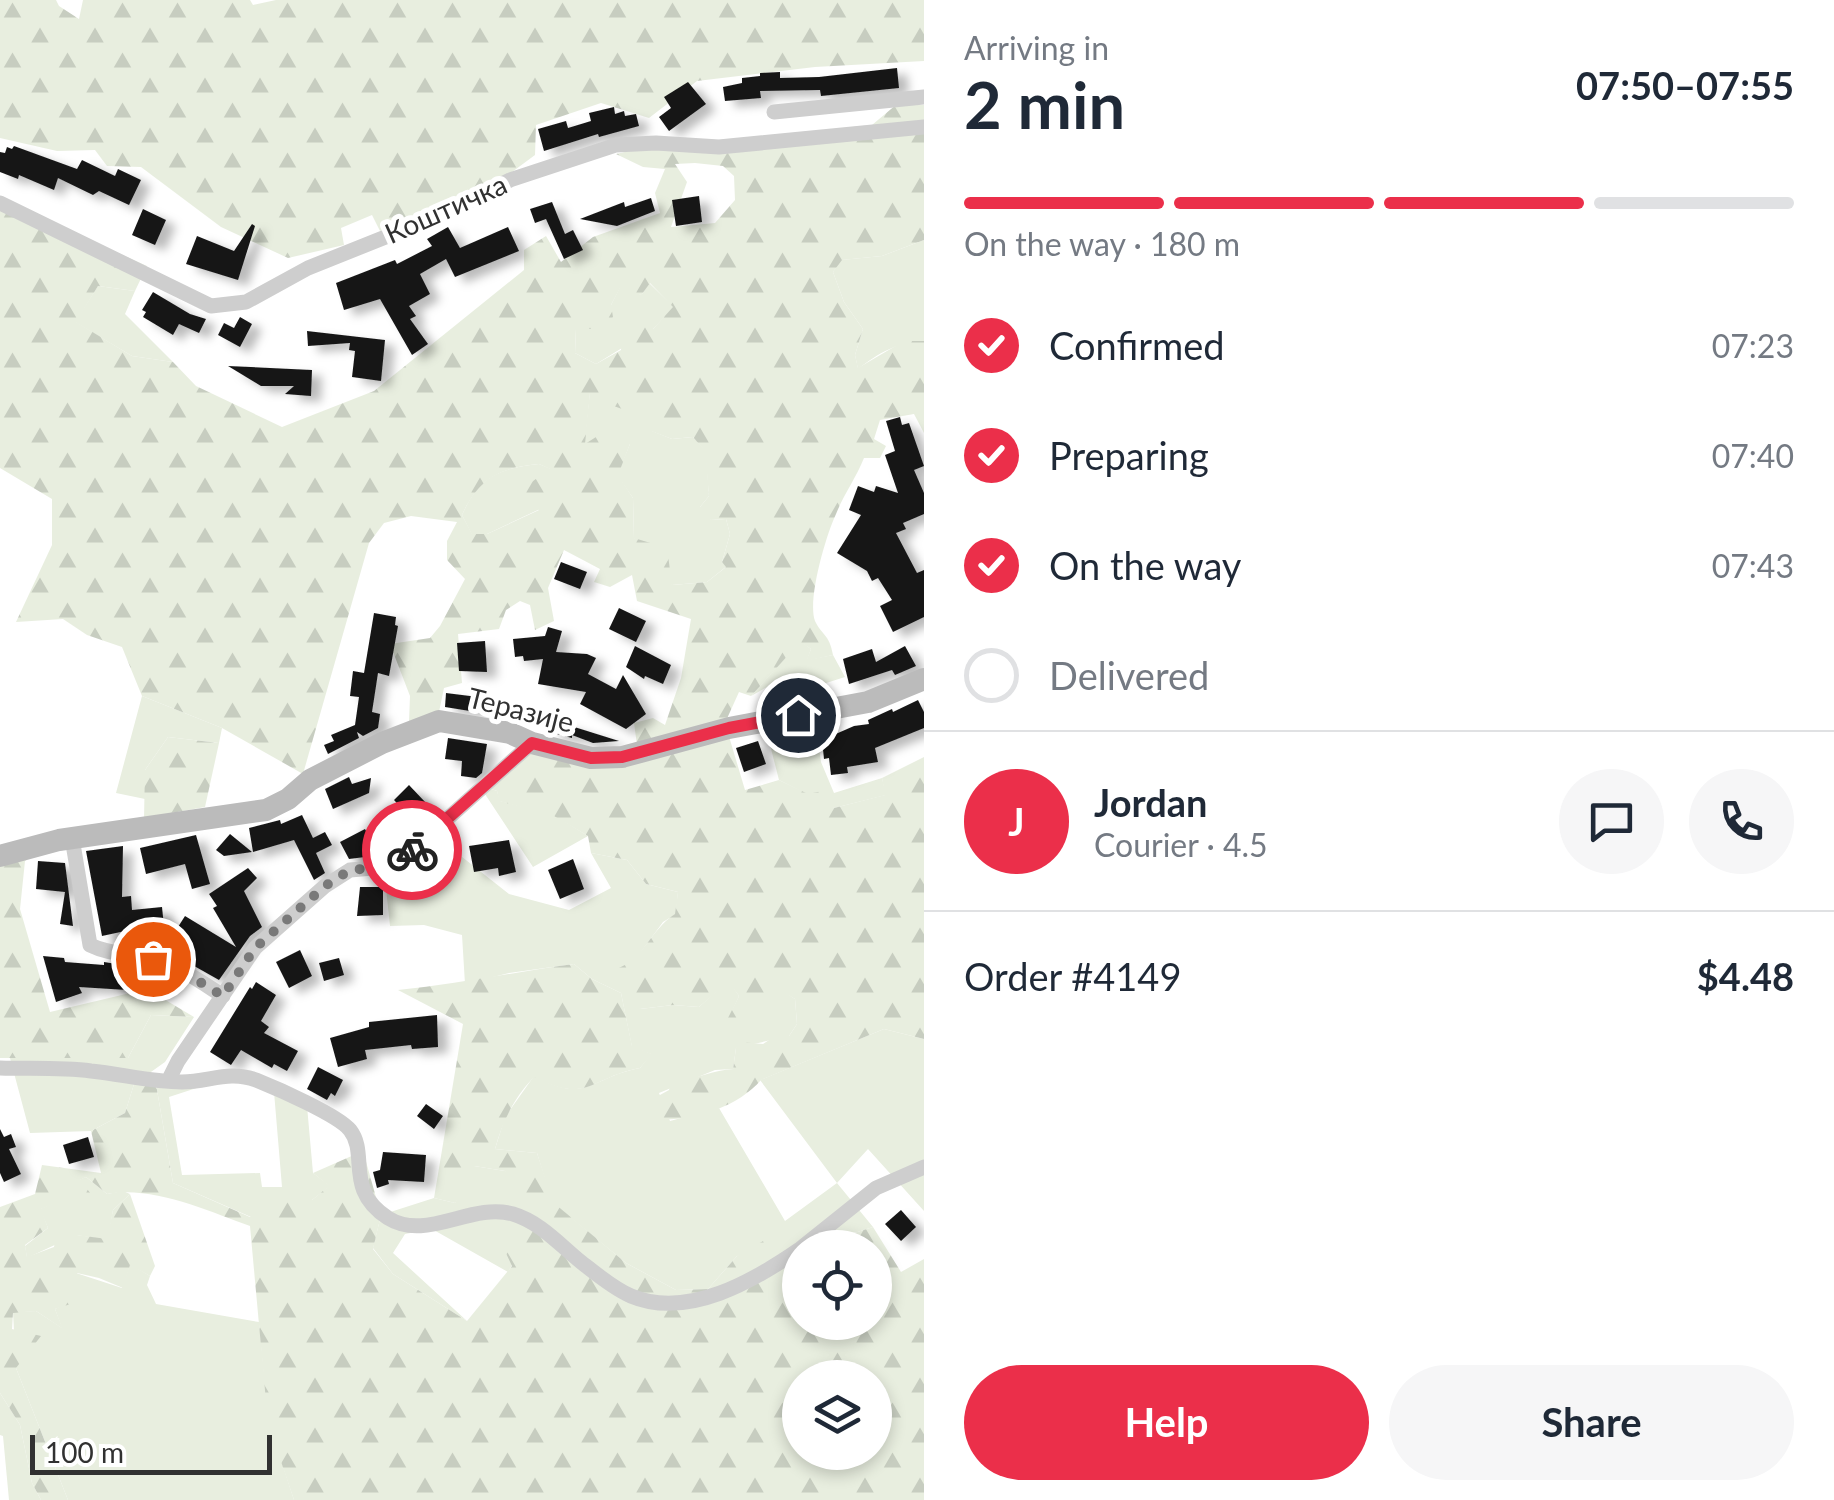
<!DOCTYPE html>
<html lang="en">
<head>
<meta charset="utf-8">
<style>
	:root { --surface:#fff; --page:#f6f6f7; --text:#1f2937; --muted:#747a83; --line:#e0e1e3; --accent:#eb2f4a }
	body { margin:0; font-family:Lato,sans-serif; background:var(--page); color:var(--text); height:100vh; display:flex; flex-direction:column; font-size:38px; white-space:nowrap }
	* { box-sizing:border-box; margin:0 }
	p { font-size:32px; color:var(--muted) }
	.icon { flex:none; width:55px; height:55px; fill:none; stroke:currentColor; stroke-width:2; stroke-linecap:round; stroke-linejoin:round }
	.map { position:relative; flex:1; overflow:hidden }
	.details { display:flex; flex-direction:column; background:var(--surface); width:910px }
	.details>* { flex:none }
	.fabs { position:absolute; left:782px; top:1230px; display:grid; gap:20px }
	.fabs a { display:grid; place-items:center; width:110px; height:110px; border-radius:50%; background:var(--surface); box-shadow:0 5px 15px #0003; font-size:50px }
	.scale { position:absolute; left:30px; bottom:25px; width:242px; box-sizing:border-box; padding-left:10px; border:5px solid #313131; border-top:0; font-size:28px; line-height:35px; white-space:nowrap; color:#313131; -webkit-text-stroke:8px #fff; paint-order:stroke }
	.pin { position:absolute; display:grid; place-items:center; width:85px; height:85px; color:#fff; margin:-42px; border:5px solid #fff; border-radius:50%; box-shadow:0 2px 10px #0007 }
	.courier { position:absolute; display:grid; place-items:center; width:100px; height:100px; margin:-50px; border:8px solid #eb2f4a; border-radius:50%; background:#fff; color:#222; box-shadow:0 2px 12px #0007 }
	.head em { font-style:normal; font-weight:700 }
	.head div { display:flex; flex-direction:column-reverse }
	.head { display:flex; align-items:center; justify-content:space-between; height:170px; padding:0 40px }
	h1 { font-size:65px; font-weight:700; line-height:75px }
	.bar { display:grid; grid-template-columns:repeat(4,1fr); gap:15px 10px; align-content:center; height:120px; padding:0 40px }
	.bar i { height:12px; border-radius:8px; background:var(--line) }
	.bar .active { background:var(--accent) }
	.bar p { grid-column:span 4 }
	.line { display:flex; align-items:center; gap:25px; padding:0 40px; border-top:2px solid var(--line) }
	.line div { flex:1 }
	.round { display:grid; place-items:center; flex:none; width:105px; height:105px; border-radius:52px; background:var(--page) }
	ol { padding:0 40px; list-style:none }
	li { display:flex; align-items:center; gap:30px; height:110px }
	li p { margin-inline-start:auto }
	li .icon { padding:10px; border-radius:50%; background:var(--accent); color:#fff; stroke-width:4 }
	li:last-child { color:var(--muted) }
	li i { width:55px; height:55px; border:5px solid var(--line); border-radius:50% }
	.cta { display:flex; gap:20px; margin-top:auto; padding:20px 40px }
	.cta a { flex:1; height:115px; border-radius:60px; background:var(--accent); color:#fff; font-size:40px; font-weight:700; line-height:115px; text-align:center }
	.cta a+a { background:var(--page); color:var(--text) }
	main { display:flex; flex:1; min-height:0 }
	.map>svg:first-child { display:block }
	.grass { fill:#e8eedf }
	.forest { fill:url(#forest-firs); fill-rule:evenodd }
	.building { fill:#181818; filter:url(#shadow) }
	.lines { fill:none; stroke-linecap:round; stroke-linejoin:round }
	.street { stroke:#cecece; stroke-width:15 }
	.secondary { stroke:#bbb; stroke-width:22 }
	.done { stroke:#797979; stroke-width:10; stroke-dasharray:0 18 }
	.route { stroke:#eb2f4a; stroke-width:12 }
	.labels { text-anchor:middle; stroke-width:10; stroke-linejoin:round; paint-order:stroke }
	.street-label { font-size:28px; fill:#313131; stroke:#fff }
</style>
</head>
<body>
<main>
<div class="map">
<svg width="924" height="1500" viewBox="0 0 924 1500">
	<defs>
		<pattern id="forest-firs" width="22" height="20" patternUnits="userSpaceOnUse" patternTransform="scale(2.5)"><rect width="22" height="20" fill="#e8eedf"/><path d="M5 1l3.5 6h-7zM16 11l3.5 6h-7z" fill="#c7cdc0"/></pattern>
		<filter id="shadow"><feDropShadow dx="10" dy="6" stdDeviation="5" flood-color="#0004"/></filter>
	</defs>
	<rect width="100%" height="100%" fill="#fff"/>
	<path class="grass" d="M 924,240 L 924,341 C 897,342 879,353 858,369 L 855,355 L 863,329 L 844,302 L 833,272 L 841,260 L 882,256 Z
		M 649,283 L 674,307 L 653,329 L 596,364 L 575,353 L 576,329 L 611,305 L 620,287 L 635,295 L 642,294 Z
		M 98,286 L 135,291 L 125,314 L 173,362 L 132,356 L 75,322 Z
		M 590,392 L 655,411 L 652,431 L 672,439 L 693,437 L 706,451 L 709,496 L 700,507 L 711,520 L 726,519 L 730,534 L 722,562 L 727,566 L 707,582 L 672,585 L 634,538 L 633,498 L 617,475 L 630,444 L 584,445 Z
		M 539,464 L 551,469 L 540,509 L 487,534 L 472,535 L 462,515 C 479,477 499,468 539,464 Z
		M 800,641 L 811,649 L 807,660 L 833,655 L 845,677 L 823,684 L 826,704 L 793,709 L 785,677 L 751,696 Z
		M 142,696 L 222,728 L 219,743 L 168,737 L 145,770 L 145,799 L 116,793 Z
		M 817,733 L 821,762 L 834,793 L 882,778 L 886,795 L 834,808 L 779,780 L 769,741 Z
		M 479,785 L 497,791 L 500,801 L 554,815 L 588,836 L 533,867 Z
		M 438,838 L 509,894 L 569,910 L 611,888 L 591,853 L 627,860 L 646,884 L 678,892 L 676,914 L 663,922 L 632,964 L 640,1009 L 673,1005 L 699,1007 L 720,988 L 733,987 L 739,996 L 729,1018 L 783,991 L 795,999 L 797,1024 L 789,1036 L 736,1048 L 733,1069 L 715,1070 L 659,1093 L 670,1121 L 719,1108 L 785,1221 L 837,1183 L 760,1080 L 884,1029 L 924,1039 L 924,1211 L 868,1149 L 837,1183 L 873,1227 L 810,1247 L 737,1256 L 708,1289 L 676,1290 L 626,1263 L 549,1200 L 508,1272 L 432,1229 L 405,1234 L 393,1253 L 467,1321 L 393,1274 L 373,1248 L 381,1215 L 434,1198 L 455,1203 L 474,1166 L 505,1171 L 549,1192 L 537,1153 L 495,1149 L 505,1117 L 534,1076 C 587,1105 591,1077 640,1068 L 651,1054 L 632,1047 L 621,993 L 592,979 L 574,964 L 509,973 L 465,984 L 462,935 L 424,925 L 390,926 L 385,879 Z
		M 151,1015 L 194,1017 L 165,1062 L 134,1084 L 125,1113 L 91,1131 L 30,1133 L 10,1058 L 128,1058 Z
		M 218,1081 L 169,1097 L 182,1175 L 260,1173 L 262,1187 L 282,1187 L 274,1092 L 307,1106 L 313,1173 L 330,1186 L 312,1200 L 251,1217 L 173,1183 L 156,1084 Z
		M 86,1177 L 107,1194 L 123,1191 L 130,1194 L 113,1210 L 108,1240 L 76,1235 L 27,1258 L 25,1246 L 48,1228 L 40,1209 L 64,1199 L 79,1180 Z
		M 130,1264 L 150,1276 L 147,1285 L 156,1304 L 259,1322 L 269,1423 L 294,1500 L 68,1500 L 16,1368 L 13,1312 L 36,1311 L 62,1328 L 55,1309 L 70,1302 L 76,1273 L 122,1288 Z
		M 0,1393 L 20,1425 L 32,1483 L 41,1500 L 9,1500 L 3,1436 L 0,1435 Z"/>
	<path class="forest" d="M 0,0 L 56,0 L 59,6 L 79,19 L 83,0 L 250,0 L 253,5 L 276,0 L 924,0 L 924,61 L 815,67 L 697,81 L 649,118 L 601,103 L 536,125 L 535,155 L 508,175 L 380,231 L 372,215 L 341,228 L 344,245 L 288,258 L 221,227 L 141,167 L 107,166 L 95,150 L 57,151 L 0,138 Z
		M 897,104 L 924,105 L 924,240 L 882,256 L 842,260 L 833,272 L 844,302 L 863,329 L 855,355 L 858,368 L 904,341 L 924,341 L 924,433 L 914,414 L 880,420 L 874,439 L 886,446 L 880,458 L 864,458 C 856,478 844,494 836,514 C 826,535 807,600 815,621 C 822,636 829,633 833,655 L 806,661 L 811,649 L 800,642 L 751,696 L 739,692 L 725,723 L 745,790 L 779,780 L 808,794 L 822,791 L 834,808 L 885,795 L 882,778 L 924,757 L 924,1039 L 884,1029 L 761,1080 C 735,1110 684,1124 646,1118 L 649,1101 L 669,1090 L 672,1078 C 694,1082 710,1070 733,1069 L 736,1048 L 740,1042 L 763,1044 L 778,1034 L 789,1036 L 797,1024 L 795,999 L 783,992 L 733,1028 L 728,1018 L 739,996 L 733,988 L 720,989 L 699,1007 L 673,1005 L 640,1009 L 629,999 L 614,970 C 645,959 649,931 675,914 L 678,892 L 646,884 L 627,860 L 591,853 L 588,836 L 554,816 L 499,801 L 497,791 L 479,785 L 519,746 L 557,753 L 637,745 L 634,723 L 653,718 L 665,725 L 681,678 L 691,619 L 637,601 L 632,575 L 610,587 L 594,582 L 600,569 L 564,550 L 548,588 L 554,621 L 535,630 L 530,605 L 520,601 L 506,610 L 499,629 L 458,634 L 462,683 L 444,688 L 439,712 L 409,722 L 410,696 L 390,644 L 430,638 L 440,626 L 465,579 L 447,560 L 447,541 L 457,522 L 411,516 L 384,523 L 369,543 L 303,774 L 222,728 L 142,696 L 122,647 L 87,635 L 63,619 L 16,622 L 52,545 L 52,499 L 0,468 L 0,200 L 147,266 L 135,291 L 98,286 L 76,322 L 132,356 L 173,362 L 196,386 L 282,427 L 374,391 L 524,270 L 524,250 L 546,236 L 561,262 L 593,237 L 660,213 L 655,193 L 665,169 L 643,167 L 616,154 L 638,149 L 872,125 ZM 695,163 L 723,166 L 734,176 L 735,200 L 715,223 L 671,227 L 687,182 L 675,164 ZM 650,283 L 673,307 L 653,329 L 640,323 L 622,332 L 621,350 L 596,364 L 575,353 L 576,329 L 603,329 L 613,317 L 611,305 L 620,288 L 635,296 L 642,294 ZM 590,393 C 606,405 633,416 654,411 L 651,431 L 672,439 L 693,437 L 705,451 L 709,496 L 700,507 L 699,515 L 711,520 L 726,519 L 730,534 L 722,562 L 726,567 L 707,582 L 672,585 L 667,548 L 634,538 L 633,498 L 618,475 L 630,444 L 622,425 L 607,430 L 585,444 ZM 539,464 L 550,469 L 516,493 L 539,510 L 487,534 L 472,534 L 462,515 C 479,478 499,468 539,464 Z
		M 168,737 L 219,743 L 205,807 L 144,818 L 145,770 Z
		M 72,828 L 25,861 L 20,909 L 50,1012 L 147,989 L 194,1017 L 151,1015 L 128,1058 L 0,1058 L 0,848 Z
		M 574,964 L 592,979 L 621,993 L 632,1046 L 652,1054 L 640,1068 C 591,1077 588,1105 534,1077 C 514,1098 503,1120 495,1149 L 537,1153 L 550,1192 L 520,1205 L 505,1171 L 474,1166 L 474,1179 L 455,1203 L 434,1198 L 463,1024 L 398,990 C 457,984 515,972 574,964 Z
		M 134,1084 L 156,1084 L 173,1183 L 250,1217 L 285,1192 L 312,1200 L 329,1186 L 313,1173 L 363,1151 L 381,1215 L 373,1249 L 393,1274 L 467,1321 L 512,1266 L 505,1251 L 533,1207 L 549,1199 L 626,1263 L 676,1290 L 708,1289 L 737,1256 L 765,1240 L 810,1247 L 873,1227 L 901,1272 L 924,1259 L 924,1500 L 294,1500 L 268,1423 L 250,1226 C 209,1211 151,1185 107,1194 L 86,1177 L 80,1180 L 91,1194 L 84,1207 L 64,1200 L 41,1209 L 48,1228 L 25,1245 L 27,1257 L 54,1247 L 57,1228 L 71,1222 L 77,1235 L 107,1239 L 113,1210 L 130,1194 L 155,1266 L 150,1276 L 130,1265 L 123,1288 L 99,1278 L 77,1273 L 83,1300 L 55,1309 L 63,1329 L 36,1311 L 13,1313 L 12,1329 L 41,1336 L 16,1368 L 68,1500 L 41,1500 L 32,1483 L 20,1425 L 0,1393 L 0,1207 L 35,1194 L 42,1165 L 101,1173 L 91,1131 L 125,1113 ZM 800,1248 L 875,1248 L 875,1322 L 800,1322 ZM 800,1378 L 875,1378 L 875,1452 L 800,1452 Z"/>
	<path class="building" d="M 897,68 L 899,88 L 821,96 L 820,90 L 760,91 L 761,98 L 725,101 L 723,87 L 742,83 L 742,78 L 760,76 L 760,73 L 780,72 L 780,78 L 819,77 Z
		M 688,82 L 706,104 L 669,131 L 659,117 L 671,108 L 664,97 Z
		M 614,107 L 615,114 L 624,111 L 625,116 L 636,114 L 639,126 L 599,137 L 598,134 L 544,151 L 538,129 L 566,121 L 568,128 L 591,121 L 589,113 Z
		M 14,146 L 77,169 L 82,160 L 115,176 L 118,169 L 141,180 L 129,205 L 99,191 L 93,195 L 58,178 L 54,190 L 19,175 L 18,179 L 0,172 L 0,152 L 5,153 L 7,147 L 12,149 Z
		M 699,196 L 702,222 L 676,226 L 672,200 Z
		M 651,198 L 655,211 L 617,226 L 580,219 L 624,202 L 625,207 Z
		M 552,202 L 565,234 L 573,230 L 583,250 L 564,259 L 546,219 L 535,223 L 530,209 Z
		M 143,209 L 166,220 L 155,245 L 132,235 Z
		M 252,224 L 255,226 L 238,280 L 186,264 L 197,236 L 234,251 Z
		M 448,227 L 460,248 L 508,227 L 519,251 L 455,277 L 446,259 L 420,274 L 430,294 L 409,306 L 416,316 L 410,319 L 428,344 L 412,355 L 380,299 L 344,310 L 336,283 L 395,260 L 397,264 L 432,246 L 427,239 Z
		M 153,292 L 190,314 L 206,319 L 199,333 L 179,324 L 173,335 L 143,317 L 146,312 L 142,310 Z
		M 240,317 L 252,324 L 240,347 L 218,335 L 224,323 L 234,328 Z
		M 307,331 L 385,340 L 381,381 L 352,377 L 355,351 L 349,350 L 350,343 L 308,346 Z
		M 228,366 L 312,370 L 311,396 L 285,394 L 294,386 L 261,386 Z
		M 900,417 L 902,425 L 909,423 L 924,466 L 914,470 L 924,493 L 924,514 L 903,523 L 906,529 L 896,533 L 917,573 L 924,570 L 924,617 L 893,632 L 880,606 L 892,600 L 878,578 L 872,581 L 867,571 L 837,553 L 861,515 L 849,510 L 858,486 L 874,492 L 876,486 L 898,493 L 885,455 L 895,451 L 886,421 Z
		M 561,562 L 587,572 L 580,589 L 554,579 Z
		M 619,608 L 646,621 L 636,642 L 609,629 Z
		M 374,613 L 396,617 L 395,625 L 398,626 L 389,676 L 378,673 L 372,712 L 380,714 L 378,728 L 363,736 L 357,732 L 359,738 L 328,754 L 324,745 L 334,741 L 331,735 L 355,725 L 359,697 L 350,696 L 353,671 L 364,673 Z
		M 548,627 L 562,631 L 556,652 L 587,654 L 596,658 L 588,674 L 616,689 L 623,675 L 646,714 L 626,729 L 580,704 L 586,692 L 538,684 L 543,659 L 524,661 L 523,656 L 515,657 L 513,639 L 545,636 Z
		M 485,641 L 487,672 L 459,671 L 457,643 Z
		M 635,646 L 671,665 L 663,684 L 645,676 L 644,679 L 626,667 Z
		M 905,646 L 916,666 L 895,675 L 892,670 L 849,684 L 843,659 L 872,649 L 876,662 Z
		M 446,693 L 478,697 L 476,712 L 445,707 Z
		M 918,700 L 924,712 L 924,728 L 875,748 L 878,762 L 847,767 L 848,773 L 831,775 L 829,758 L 824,759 L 822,740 L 854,726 L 869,724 L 868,720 L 892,709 L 893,712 Z
		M 553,720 L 568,725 L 619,741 L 593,743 L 572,735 L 572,738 L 549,732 Z
		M 448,738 L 487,744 L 482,773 L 476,778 L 461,776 L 462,761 L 445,759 Z
		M 758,741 L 766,764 L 744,772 L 736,748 Z
		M 349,777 L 352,784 L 371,778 L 369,793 L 333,809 L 325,789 Z
		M 409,785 L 426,803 L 411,818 L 394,800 Z
		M 302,815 L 313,838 L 325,832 L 332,845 L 316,853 L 325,873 L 314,880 L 294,840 L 253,852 L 249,828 L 280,820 L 281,824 Z
		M 365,829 L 377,851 L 365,857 L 349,859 L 340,842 Z
		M 230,834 L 252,852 L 224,856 L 216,850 Z
		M 196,835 L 210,884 L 192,889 L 185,864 L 146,874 L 140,848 Z
		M 509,840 L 516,872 L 499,876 L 498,868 L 474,872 L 469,846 Z
		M 123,846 L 122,897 L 131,896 L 132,910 L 162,907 L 165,936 L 140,939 L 139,928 L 102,936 L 86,851 Z
		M 573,859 L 584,889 L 560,899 L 548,870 Z
		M 38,861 L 65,863 L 73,926 L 60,924 L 65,892 L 36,889 Z
		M 248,868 L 257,878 L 244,891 L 262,927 L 250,936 L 219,980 L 164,949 L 185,916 L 236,947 L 213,908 L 217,906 L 209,894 Z
		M 360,887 L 383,887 L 383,915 L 357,916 Z
		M 300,950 L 312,976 L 289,988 L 276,962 Z
		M 43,956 L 64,958 L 65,962 L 104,965 L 104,962 L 129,966 L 127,990 L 79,987 L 82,993 L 56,1002 Z
		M 339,958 L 344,975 L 324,981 L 319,963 Z
		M 256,982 L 276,995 L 261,1021 L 269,1027 L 264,1033 L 298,1051 L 287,1071 L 274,1064 L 272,1068 L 241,1050 L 231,1065 L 210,1052 L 250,987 L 252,989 Z
		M 437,1015 L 438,1047 L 412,1049 L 411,1045 L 365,1050 L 367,1059 L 338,1067 L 330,1038 L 369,1027 L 369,1022 Z
		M 318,1067 L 343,1080 L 335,1096 L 331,1093 L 327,1100 L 307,1089 Z
		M 426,1104 L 443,1116 L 434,1129 L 417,1116 Z
		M 0,1129 L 4,1137 L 11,1134 L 16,1147 L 9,1149 L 21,1174 L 4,1182 L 0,1173 Z
		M 88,1137 L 94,1157 L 69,1164 L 63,1145 Z
		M 383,1152 L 426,1155 L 424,1182 L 388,1180 L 389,1184 L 377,1188 L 373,1172 L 380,1170 Z
		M 901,1210 L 916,1227 L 901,1241 L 885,1224 Z"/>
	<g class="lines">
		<path class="street" d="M 774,112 L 924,97
			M 0,203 L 211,306 L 246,302 L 308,268 L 443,214 L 510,180 L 616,145 L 656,143 L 719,147 L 924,127
			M 72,838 L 90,945 C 110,955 131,953 152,959 C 178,965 201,982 223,996
			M 0,1068 C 30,1069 61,1067 91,1071 C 121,1074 152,1082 182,1082 C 209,1082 229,1070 256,1080 C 276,1088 338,1115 350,1130 C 369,1154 344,1190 388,1218 C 426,1242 471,1202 513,1214 C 540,1222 560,1245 581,1262 C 595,1273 614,1289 631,1296 C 688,1320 755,1280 800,1249
			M 168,1081 L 178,1061 L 255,948 L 325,886 L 350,870 L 384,867 L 408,854 L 532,743
			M 801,1248 L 876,1188 L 924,1167"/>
		<path class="secondary" d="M 0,856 L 59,840 L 266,810 L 288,799 L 310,780 L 382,743 L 439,721 L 510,733 L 532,743 L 591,758 L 622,757 L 729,728 L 868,702 L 924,679"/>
	</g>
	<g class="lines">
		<path class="done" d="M 153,959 L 180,970 L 223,996 L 255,948 L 325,886 L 350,870 L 384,867 L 412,850"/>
		<path class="route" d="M 412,850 L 532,743 L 591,758 L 622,757 L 729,728 L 798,715"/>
	</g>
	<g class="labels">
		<g class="street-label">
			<text transform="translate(446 209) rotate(-24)" y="10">Коштичка</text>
			<text transform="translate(521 710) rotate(14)" y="10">Теразије</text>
		</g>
	</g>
</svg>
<div class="fabs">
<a><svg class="icon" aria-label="locate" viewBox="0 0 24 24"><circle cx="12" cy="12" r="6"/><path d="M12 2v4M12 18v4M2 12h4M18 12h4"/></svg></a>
<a><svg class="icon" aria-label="layers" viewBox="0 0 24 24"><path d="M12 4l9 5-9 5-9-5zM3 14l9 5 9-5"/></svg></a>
</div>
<div class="scale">100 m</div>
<div class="pin" style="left:153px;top:959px;background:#ea580c"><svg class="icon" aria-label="bag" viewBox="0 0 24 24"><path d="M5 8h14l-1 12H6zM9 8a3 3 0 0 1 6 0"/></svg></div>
<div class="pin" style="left:798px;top:715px;background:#1f2937"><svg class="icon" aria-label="home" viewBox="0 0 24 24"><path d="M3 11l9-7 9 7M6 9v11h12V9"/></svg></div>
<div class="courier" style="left:412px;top:850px"><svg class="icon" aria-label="bike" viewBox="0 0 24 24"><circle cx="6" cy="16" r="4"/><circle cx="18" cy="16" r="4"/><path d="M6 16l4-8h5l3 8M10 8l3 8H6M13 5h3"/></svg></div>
</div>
<section class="details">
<div class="head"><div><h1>2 min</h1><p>Arriving in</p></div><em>07:50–07:55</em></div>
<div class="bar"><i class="active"></i><i class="active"></i><i class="active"></i><i></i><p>On the way · 180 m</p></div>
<ol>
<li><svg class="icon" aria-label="check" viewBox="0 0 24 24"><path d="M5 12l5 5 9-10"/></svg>Confirmed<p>07:23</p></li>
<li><svg class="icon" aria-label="check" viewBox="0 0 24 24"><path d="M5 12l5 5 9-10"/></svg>Preparing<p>07:40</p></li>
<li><svg class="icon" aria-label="check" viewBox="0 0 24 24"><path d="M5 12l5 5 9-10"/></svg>On the way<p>07:43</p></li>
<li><i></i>Delivered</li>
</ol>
<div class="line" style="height:180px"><b class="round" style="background:var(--accent);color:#fff">J</b><div><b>Jordan</b><p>Courier · 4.5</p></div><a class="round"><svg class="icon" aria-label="chat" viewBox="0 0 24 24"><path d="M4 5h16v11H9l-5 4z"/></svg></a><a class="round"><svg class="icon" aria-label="phone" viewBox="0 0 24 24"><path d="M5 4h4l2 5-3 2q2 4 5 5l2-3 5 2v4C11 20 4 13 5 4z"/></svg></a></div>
<div class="line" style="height:130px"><div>Order #4149</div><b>$4.48</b></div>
<div class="cta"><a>Help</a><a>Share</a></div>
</section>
</main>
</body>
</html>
